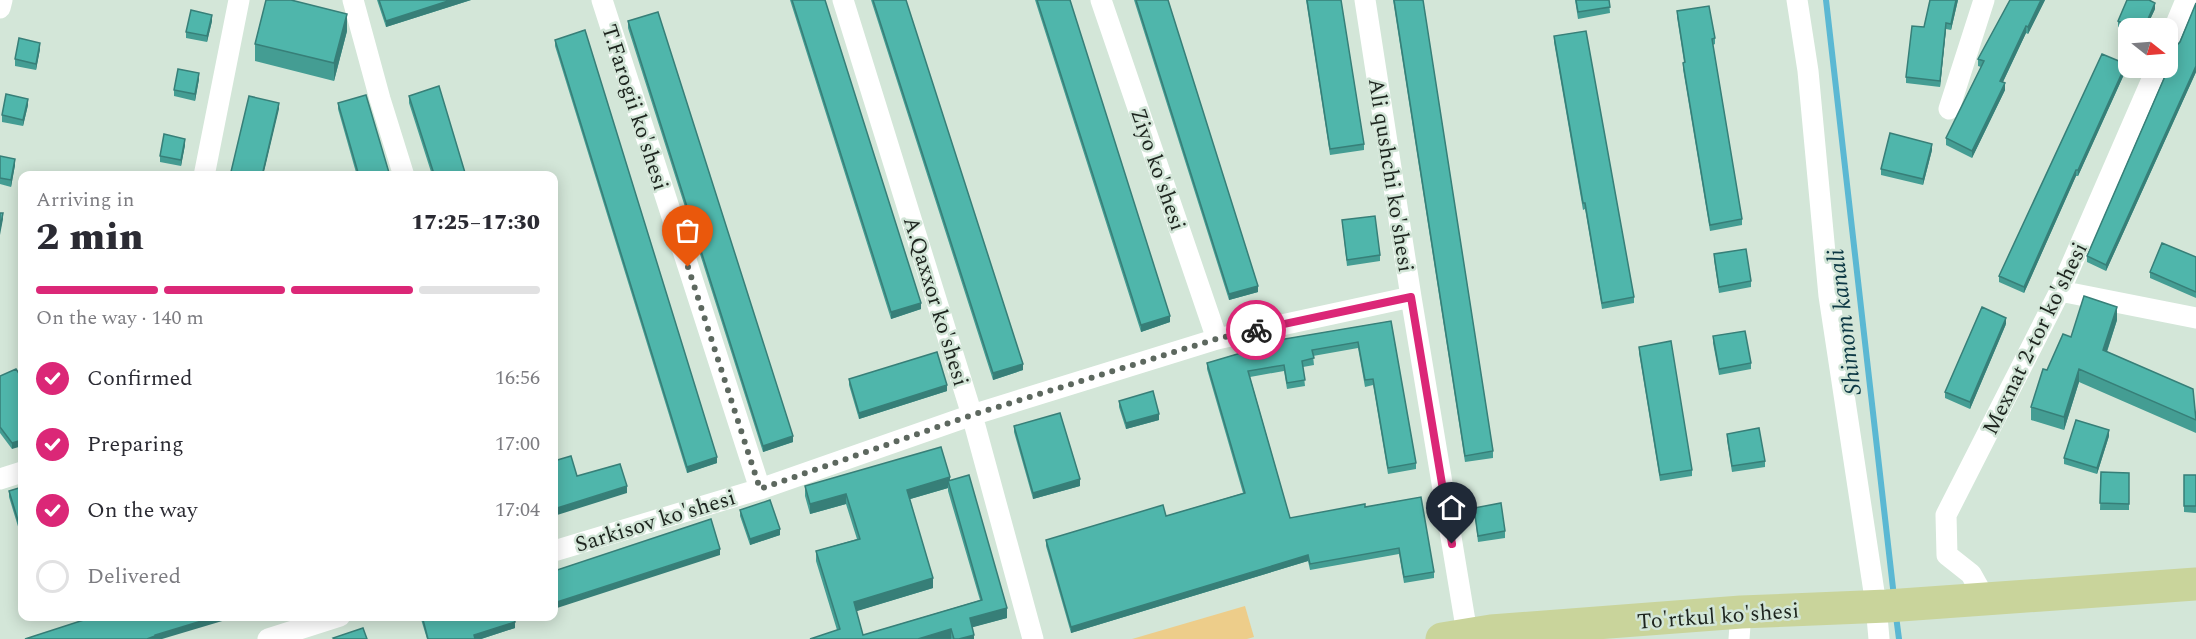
<!DOCTYPE html>
<html lang="en">
<head>
<meta charset="utf-8">
<style>
	:root { --surface:#fff; --page:#f2f2f3; --text:#2b2b33; --muted:#7c7c81; --line:#e1e1e2; --accent:#db2777 }
	body { margin:0; font-family:Spectral,serif; background:var(--page); color:var(--text); height:100vh; display:flex; flex-direction:column; font-size:22px; white-space:nowrap }
	* { box-sizing:border-box; margin:0 }
	p { font-size:20px; color:var(--muted) }
	.icon { flex:none; width:33px; height:33px; fill:none; stroke:currentColor; stroke-width:2; stroke-linecap:round; stroke-linejoin:round }
	.map { position:relative; flex:1; overflow:hidden }
	.sheet { position:absolute; left:18px; top:171px; width:540px; height:450px; display:flex; flex-direction:column; background:var(--surface); border-radius:12px; box-shadow:0 3px 15px #0003 }
	.sheet>* { flex:none }
	.needle { width:39px; rotate:107deg }
	.tools { position:absolute; left:2118px; top:18px; display:grid; gap:12px }
	.tools a { display:grid; place-items:center; width:60px; height:60px; border-radius:12px; background:var(--surface); box-shadow:0 3px 15px #0003; font-size:30px }
	.pin { position:absolute; display:grid; place-items:center; width:51px; height:51px; color:#fff; margin:-62px -26px; border-radius:50% 50% 50% 0; rotate:-45deg; box-shadow:0 0 6px #0007 }
	.pin .icon { rotate:45deg }
	.courier { position:absolute; display:grid; place-items:center; width:60px; height:60px; margin:-30px; border:4px solid #db2777; border-radius:50%; background:#fff; color:#222; box-shadow:0 2px 8px #0007 }
	.head em { font-style:normal; font-weight:800 }
	.head div { display:flex; flex-direction:column-reverse }
	.head { display:flex; align-items:center; justify-content:space-between; height:102px; padding:0 18px }
	h1 { font-size:39px; font-weight:800; line-height:45px }
	.bar { display:grid; grid-template-columns:repeat(4,1fr); gap:9px 6px; align-content:center; height:72px; padding:0 18px }
	.bar i { height:8px; border-radius:4px; background:var(--line) }
	.bar .current { background:var(--accent) }
	.bar p { grid-column:span 4 }
	ol { padding:0 18px; list-style:none }
	li { display:flex; align-items:center; gap:18px; height:66px }
	li p { margin-inline-start:auto }
	li .icon { padding:6px; border-radius:50%; background:var(--accent); color:#fff; stroke-width:4 }
	li:last-child { color:var(--muted) }
	li i { width:33px; height:33px; border:3px solid var(--line); border-radius:50% }
	.map>svg:first-child { display:block }
	.green { fill:#edcd8a }
	.lines { fill:none; stroke-linecap:round; stroke-linejoin:round }
	.stream { stroke:#5bb8d3; stroke-width:6 }
	.street { stroke:#fff; stroke-width:21 }
	.primary { stroke:#c9d49b; stroke-width:33 }
	.wall { fill:#449d93; fill-rule:evenodd }
	.shaded-wall { fill:#377f78 }
	.building { fill:#4fb6ab; stroke:#377f78; stroke-width:1.5 }
	.done { stroke:#5d685f; stroke-width:6; stroke-dasharray:0 10.8 }
	.route { stroke:#db2777; stroke-width:8 }
	.labels { text-anchor:middle; stroke-width:5; stroke-linejoin:round; paint-order:stroke }
	.street-label { font-size:22px; fill:#1d241e; stroke:#d3e6d8 }
	.water-label { font-size:24px; font-style:italic; fill:#0c3844; stroke:#d3e6d8 }
</style>
</head>
<body>
<div class="map">
<svg width="2196" height="639" viewBox="0 0 2196 639">
	<rect width="100%" height="100%" fill="#d3e6d8"/>
	<path class="green" d="M 1245,606 L 1254,637 L 1247,639 L 1132,639 Z"/>
	<g class="lines">
		<path class="stream" d="M 1826,0 L 1894,597
			M 1896,616 L 1899,639"/>
		<path class="street" d="M 353,0 L 380,99 L 404,176
			M 602,0 L 760,489
			M 843,0 L 972,415 L 1033,639
			M 1101,0 L 1217,339
			M 1365,0 L 1411,297 L 1467,633
			M 1797,0 L 1808,71 L 1829,296 L 1876,605 L 1879,639
			M 0,8 L 2,0
			M 2168,43 L 2186,0
			M 1949,109 L 1984,0
			M 204,176 L 239,0
			M 2060,291 L 2196,318
			M 0,479 L 22,472
			M 554,551 L 760,489 L 972,415 L 1217,339 L 1411,297
			M 1985,599 L 1971,574 L 1947,555 L 1946,515 L 2060,291 L 2157,68
			M 268,639 L 340,616
			M 1739,639 L 1741,612"/>
		<path class="primary" d="M 1442,639 L 1491,631 L 1741,612 L 1887,606 L 2196,584"/>
	</g>
	<path class="wall" d="M 377,0 L 471,0 L 386,27 Z
		M 790,0 L 825,0 L 921,309 L 891,319 Z
		M 871,0 L 906,0 L 1023,370 L 993,380 Z
		M 1035,0 L 1070,0 L 1170,322 L 1141,332 Z
		M 1134,0 L 1168,0 L 1258,292 L 1229,300 Z
		M 1306,0 L 1341,0 L 1364,144 L 1364,150 L 1330,155 Z
		M 1393,0 L 1423,0 L 1493,451 L 1493,458 L 1465,462 Z
		M 1575,0 L 1609,0 L 1610,13 L 1578,19 Z
		M 1930,0 L 1958,0 L 1951,30 L 1946,29 L 1940,87 L 1906,83 L 1906,77 L 1924,27 Z
		M 2010,0 L 2045,0 L 2028,34 L 2026,33 L 2003,82 L 2005,90 L 1972,158 L 1946,145 L 1946,138 L 1981,67 L 1978,66 L 1978,59 Z
		M 2196,3 L 2196,72 L 2106,271 L 2087,262 L 2087,256 Z
		M 2155,9 L 2146,28 L 2128,28 L 2128,32 L 2118,27 L 2118,21 Z
		M 1677,11 L 1715,38 L 1715,44 L 1713,45 L 1742,219 L 1742,225 L 1710,231 L 1683,69 L 1683,63 L 1684,62 L 1677,17 Z
		M 212,21 L 207,42 L 186,38 L 186,32 Z
		M 628,21 L 793,442 L 763,452 L 628,28 Z
		M 347,31 L 334,81 L 255,61 L 255,44 Z
		M 1554,36 L 1634,297 L 1634,303 L 1602,309 L 1585,209 L 1583,210 L 1554,42 Z
		M 555,40 L 717,463 L 687,473 L 555,46 Z
		M 40,49 L 36,70 L 15,66 L 15,59 Z
		M 2126,70 L 2078,176 L 2076,176 L 2024,293 L 1999,282 L 1999,276 Z
		M 199,79 L 195,101 L 174,96 L 174,90 Z
		M 409,96 L 466,176 L 432,175 L 409,103 Z
		M 338,103 L 390,176 L 357,176 L 338,109 Z
		M 28,105 L 23,126 L 2,122 L 2,115 Z
		M 185,145 L 181,166 L 160,162 L 160,156 Z
		M 1932,150 L 1923,185 L 1881,175 L 1881,169 Z
		M 0,156 L 15,165 L 11,187 L 0,184 Z
		M 1342,220 L 1380,255 L 1380,261 L 1347,266 Z
		M 1714,254 L 1751,281 L 1751,287 L 1719,293 L 1714,260 Z
		M 2196,257 L 2196,298 L 2150,278 L 2150,272 Z
		M 2117,320 L 2107,352 L 2196,412 L 2196,433 L 2079,382 L 2064,430 L 2031,420 L 2031,407 L 2071,337 Z
		M 1391,321 L 1416,463 L 1416,469 L 1388,474 L 1373,385 L 1365,387 L 1358,348 L 1313,356 L 1314,365 L 1303,367 L 1305,386 L 1287,389 L 1284,371 L 1250,377 L 1290,518 L 1365,507 L 1434,572 L 1434,578 L 1404,583 L 1399,554 L 1310,570 L 1308,561 L 1071,633 L 1046,546 L 1046,540 L 1166,516 L 1243,493 L 1207,369 L 1207,363 L 1267,345 L 1267,342 Z
		M 2006,324 L 1970,409 L 1945,398 L 1945,392 Z
		M 1713,336 L 1751,363 L 1751,369 L 1719,375 L 1713,343 Z
		M 1639,347 L 1692,470 L 1692,476 L 1660,481 L 1639,353 Z
		M 0,376 L 22,378 L 12,449 L 0,433 Z
		M 849,379 L 947,391 L 859,419 L 849,385 Z
		M 1119,401 L 1159,420 L 1126,429 L 1119,407 Z
		M 1014,426 L 1080,486 L 1033,499 L 1014,432 Z
		M 1727,434 L 1765,461 L 1765,467 L 1732,472 L 1727,440 Z
		M 2109,436 L 2097,474 L 2064,464 L 2064,458 Z
		M 2101,472 L 2129,473 L 2129,510 L 2100,510 Z
		M 2184,475 L 2196,475 L 2196,513 L 2184,512 Z
		M 950,480 L 1007,618 L 972,627 L 974,639 L 810,639 L 837,630 L 816,561 L 816,551 L 857,539 L 846,504 L 810,514 L 805,496 L 805,486 ZM 948,488 L 948,491 L 980,600 L 863,635 L 856,611 L 933,588 L 910,499 Z
		M 22,487 L 22,532 L 20,533 L 9,497 L 9,491 Z
		M 1474,508 L 1505,531 L 1505,538 L 1478,542 Z
		M 740,510 L 780,535 L 750,545 L 740,516 Z
		M 420,616 L 530,616 L 515,621 L 515,628 L 481,639 L 427,639 Z"/>
	<path class="shaded-wall" d="M 451,0 L 471,0 L 386,27 L 386,21 Z
		M 1956,0 L 1958,0 L 1951,30 L 1951,24 Z
		M 2041,0 L 2045,0 L 2028,34 L 2028,27 Z
		M 2155,3 L 2155,9 L 2146,28 L 2144,28 Z
		M 347,14 L 347,31 L 334,81 L 334,63 Z
		M 212,15 L 212,21 L 207,42 L 207,36 Z
		M 1946,23 L 1946,29 L 1940,87 L 1940,81 Z
		M 2026,26 L 2026,33 L 2000,88 L 2000,81 Z
		M 40,43 L 40,49 L 36,70 L 36,64 Z
		M 2126,64 L 2126,70 L 2078,176 L 2078,170 Z
		M 2196,66 L 2196,72 L 2106,271 L 2106,265 Z
		M 199,73 L 199,79 L 195,101 L 195,94 Z
		M 2005,83 L 2005,90 L 1972,158 L 1972,151 Z
		M 28,99 L 28,105 L 23,126 L 23,120 Z
		M 279,103 L 279,109 L 263,176 L 262,176 Z
		M 185,139 L 185,145 L 181,166 L 181,160 Z
		M 1932,144 L 1932,150 L 1923,185 L 1923,179 Z
		M 15,159 L 15,165 L 11,187 L 11,180 Z
		M 2076,170 L 2076,176 L 2024,293 L 2024,287 Z
		M 3,213 L 3,219 L 0,235 L 0,228 Z
		M 1258,286 L 1258,292 L 1229,300 L 1229,294 Z
		M 921,303 L 921,309 L 891,319 L 891,312 Z
		M 2117,307 L 2117,320 L 2103,363 L 2103,350 Z
		M 1170,316 L 1170,322 L 1141,332 L 1141,325 Z
		M 2006,318 L 2006,324 L 1970,409 L 1970,402 Z
		M 1023,364 L 1023,370 L 993,380 L 993,373 Z
		M 2079,369 L 2079,382 L 2064,430 L 2064,417 Z
		M 947,385 L 947,391 L 859,419 L 859,413 Z
		M 1159,414 L 1159,420 L 1126,429 L 1126,423 Z
		M 2109,430 L 2109,436 L 2097,474 L 2097,468 Z
		M 793,436 L 793,442 L 763,452 L 763,446 Z
		M 22,440 L 22,446 L 12,449 L 12,443 Z
		M 717,457 L 717,463 L 687,473 L 687,467 Z
		M 950,477 L 950,487 L 948,481 L 948,488 L 907,500 L 907,490 Z
		M 1080,479 L 1080,486 L 1033,499 L 1033,493 Z
		M 627,486 L 627,493 L 554,516 L 554,509 Z
		M 846,494 L 846,504 L 810,514 L 810,504 Z
		M 22,526 L 22,532 L 20,533 L 20,527 Z
		M 780,529 L 780,535 L 750,545 L 750,539 Z
		M 720,549 L 720,555 L 554,609 L 554,603 Z
		M 1308,555 L 1308,561 L 1071,633 L 1071,627 Z
		M 933,578 L 933,588 L 854,612 L 854,602 Z
		M 1007,608 L 1007,618 L 970,628 L 970,618 Z
		M 218,616 L 239,616 L 162,639 L 147,639 L 155,635 Z
		M 513,616 L 530,616 L 513,622 Z
		M 515,622 L 515,628 L 481,639 L 474,639 L 474,635 Z
		M 951,629 L 951,639 L 918,639 Z
		M 974,635 L 974,639 L 959,639 Z"/>
	<path class="building" d="M 266,0 L 291,0 L 347,14 L 334,63 L 255,44 Z
		M 379,0 L 451,0 L 386,21 Z
		M 792,0 L 825,0 L 921,303 L 891,312 Z
		M 873,0 L 906,0 L 1023,364 L 993,373 Z
		M 1037,0 L 1070,0 L 1170,316 L 1141,325 Z
		M 1136,0 L 1168,0 L 1258,286 L 1229,294 Z
		M 1307,0 L 1341,0 L 1364,144 L 1330,149 Z
		M 1394,0 L 1423,0 L 1493,451 L 1465,456 Z
		M 1576,0 L 1609,0 L 1610,7 L 1578,12 Z
		M 1930,0 L 1956,0 L 1951,24 L 1946,23 L 1940,81 L 1906,77 L 1912,26 L 1924,27 Z
		M 2010,0 L 2041,0 L 2028,27 L 2026,26 L 2000,81 L 2005,83 L 1972,151 L 1946,138 L 1984,61 L 1978,59 Z
		M 2127,0 L 2149,0 L 2155,3 L 2144,28 L 2135,28 L 2118,21 Z
		M 2196,3 L 2196,66 L 2106,265 L 2087,256 L 2169,67 L 2175,47 L 2180,42 Z
		M 1709,6 L 1715,38 L 1712,39 L 1742,219 L 1710,225 L 1683,63 L 1685,62 L 1677,11 Z
		M 191,10 L 212,15 L 207,36 L 186,32 Z
		M 658,12 L 793,436 L 763,446 L 628,21 Z
		M 585,30 L 717,457 L 687,467 L 555,40 Z
		M 1586,31 L 1634,297 L 1602,303 L 1585,203 L 1583,203 L 1554,36 Z
		M 19,38 L 40,43 L 36,64 L 15,59 Z
		M 2102,54 L 2126,64 L 2078,170 L 2076,170 L 2024,287 L 1999,276 Z
		M 178,69 L 199,73 L 195,94 L 174,90 Z
		M 439,86 L 466,176 L 432,176 L 434,174 L 409,96 Z
		M 6,94 L 28,99 L 23,120 L 2,115 Z
		M 366,95 L 390,176 L 359,176 L 338,103 Z
		M 249,96 L 279,103 L 262,176 L 230,176 Z
		M 1890,133 L 1932,144 L 1923,179 L 1881,169 Z
		M 164,134 L 185,139 L 181,160 L 160,156 Z
		M 0,156 L 15,159 L 11,180 L 0,178 Z
		M 0,213 L 3,213 L 0,228 Z
		M 1375,216 L 1380,255 L 1347,260 L 1342,220 Z
		M 2162,243 L 2196,257 L 2196,292 L 2150,272 Z
		M 1746,249 L 1751,281 L 1719,287 L 1714,254 Z
		M 2084,296 L 2117,307 L 2103,350 L 2193,389 L 2196,420 L 2079,369 L 2064,417 L 2031,407 L 2043,369 L 2047,370 L 2063,334 L 2071,337 Z
		M 1982,307 L 2006,318 L 1970,402 L 1945,392 Z
		M 1391,321 L 1416,463 L 1388,468 L 1373,379 L 1365,380 L 1358,342 L 1312,350 L 1314,358 L 1302,361 L 1305,380 L 1287,383 L 1284,365 L 1248,371 L 1290,518 L 1365,504 L 1365,507 L 1421,497 L 1434,572 L 1404,577 L 1399,548 L 1310,564 L 1308,555 L 1071,627 L 1046,540 L 1163,505 L 1166,516 L 1245,493 L 1207,363 L 1268,345 L 1267,342 Z
		M 1745,331 L 1751,363 L 1719,369 L 1713,336 Z
		M 1671,341 L 1692,470 L 1660,475 L 1639,347 Z
		M 937,352 L 947,385 L 859,413 L 849,379 Z
		M 16,369 L 22,378 L 22,440 L 12,443 L 0,427 L 0,376 Z
		M 1153,391 L 1159,414 L 1126,423 L 1119,401 Z
		M 1060,413 L 1080,479 L 1033,493 L 1014,426 Z
		M 2076,420 L 2109,430 L 2097,468 L 2064,458 Z
		M 1759,428 L 1765,461 L 1732,466 L 1727,434 Z
		M 941,447 L 950,477 L 907,490 L 933,578 L 854,602 L 863,635 L 982,600 L 948,481 L 969,475 L 1007,608 L 970,618 L 974,635 L 959,639 L 954,639 L 951,629 L 918,639 L 810,639 L 840,629 L 816,551 L 860,539 L 846,494 L 810,504 L 805,486 Z
		M 571,456 L 577,476 L 620,464 L 627,486 L 554,509 L 554,458 L 554,461 Z
		M 2101,472 L 2129,473 L 2129,504 L 2100,503 Z
		M 2184,475 L 2196,475 L 2196,506 L 2184,506 Z
		M 22,487 L 22,526 L 20,527 L 9,491 Z
		M 770,500 L 780,529 L 750,539 L 740,510 Z
		M 1501,503 L 1505,531 L 1478,536 L 1474,508 Z
		M 711,519 L 720,549 L 554,603 L 554,571 Z
		M 96,616 L 218,616 L 155,635 L 155,636 L 147,639 L 25,639 Z
		M 422,616 L 514,616 L 515,622 L 474,635 L 475,639 L 428,639 Z
		M 363,628 L 367,639 L 334,639 L 333,638 Z"/>
	<g class="lines">
		<path class="done" d="M 688,267 L 760,489 L 972,415 L 1216,339 L 1256,330"/>
		<path class="route" d="M 1256,330 L 1411,297 L 1452,544"/>
	</g>
	<g class="labels">
		<g class="street-label">
			<text transform="translate(636 107) rotate(72)" y="8">T.Farogii ko'shesi</text>
			<text transform="translate(1159 169) rotate(71)" y="8">Ziyo ko'shesi</text>
			<text transform="translate(1392 175) rotate(81)" y="8">Ali qushchi ko'shesi</text>
			<text transform="translate(937 301) rotate(73)" y="8">A.Qaxxor ko'shesi</text>
			<text transform="translate(2034 338) rotate(-64)" y="8">Mexnat 2-tor ko'shesi</text>
			<text transform="translate(655 520) rotate(-17)" y="8">Sarkisov ko'shesi</text>
			<text transform="translate(1718 615) rotate(-4)" y="8">To'rtkul ko'shesi</text>
		</g>
		<g class="water-label">
			<text transform="translate(1844 322) rotate(-97)" y="8">Shimom kanali</text>
		</g>
	</g>
</svg>
<div class="tools">
<a><svg class="needle" viewBox="-14 -14 28 28"><path d="M0-13l5 13h-10z" fill="#e53935"/><path d="M0 13l5-13h-10z" fill="#7c7c81"/></svg></a>
</div>
<div class="pin" style="left:688px;top:267px;background:#ea580c"><svg class="icon" aria-label="bag" viewBox="0 0 24 24"><path d="M5 8h14l-1 12H6zM9 8a3 3 0 0 1 6 0"/></svg></div>
<div class="pin" style="left:1452px;top:544px;background:#1f2937"><svg class="icon" aria-label="home" viewBox="0 0 24 24"><path d="M3 11l9-7 9 7M6 9v11h12V9"/></svg></div>
<div class="courier" style="left:1256px;top:330px"><svg class="icon" aria-label="bike" viewBox="0 0 24 24"><circle cx="6" cy="16" r="4"/><circle cx="18" cy="16" r="4"/><path d="M6 16l4-8h5l3 8M10 8l3 8H6M13 5h3"/></svg></div>
<section class="sheet">
<div class="head"><div><h1>2 min</h1><p>Arriving in</p></div><em>17:25–17:30</em></div>
<div class="bar"><i class="current"></i><i class="current"></i><i class="current"></i><i></i><p>On the way · 140 m</p></div>
<ol>
<li><svg class="icon" aria-label="check" viewBox="0 0 24 24"><path d="M5 12l5 5 9-10"/></svg>Confirmed<p>16:56</p></li>
<li><svg class="icon" aria-label="check" viewBox="0 0 24 24"><path d="M5 12l5 5 9-10"/></svg>Preparing<p>17:00</p></li>
<li><svg class="icon" aria-label="check" viewBox="0 0 24 24"><path d="M5 12l5 5 9-10"/></svg>On the way<p>17:04</p></li>
<li><i></i>Delivered</li>
</ol>
</section>
</div>
</body>
</html>
